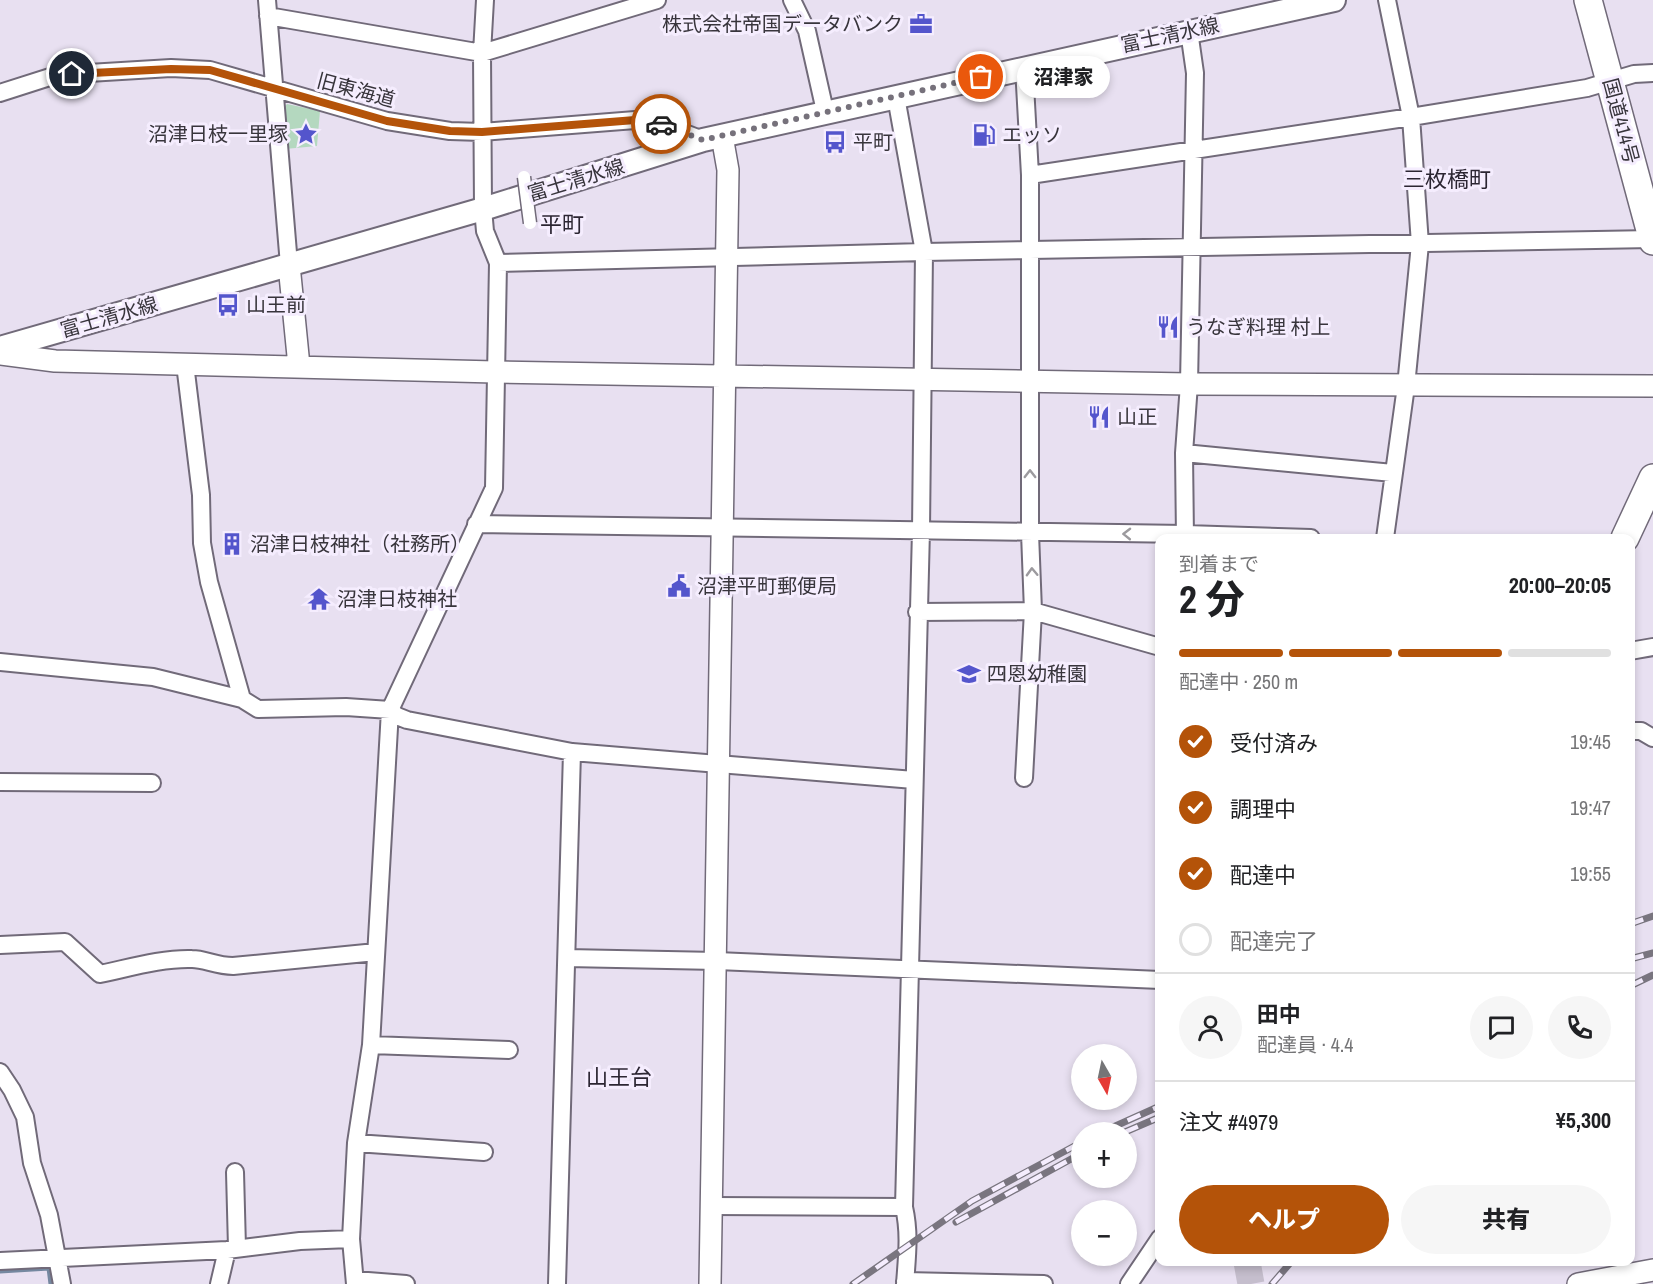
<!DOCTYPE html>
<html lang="ja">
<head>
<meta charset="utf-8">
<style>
	:root { --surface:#fff; --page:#f6f6f6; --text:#202124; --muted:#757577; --line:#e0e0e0; --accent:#b45309 }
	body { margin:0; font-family:"Archivo Narrow","Noto Sans JP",sans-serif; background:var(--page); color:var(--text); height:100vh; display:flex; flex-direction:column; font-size:22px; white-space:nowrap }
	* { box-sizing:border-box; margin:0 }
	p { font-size:20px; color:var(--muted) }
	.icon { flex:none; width:33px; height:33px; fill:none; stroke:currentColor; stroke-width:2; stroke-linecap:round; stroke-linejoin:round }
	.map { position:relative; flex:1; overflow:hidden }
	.panel { position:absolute; left:1155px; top:534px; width:480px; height:732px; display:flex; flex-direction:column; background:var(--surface); border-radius:12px; box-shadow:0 3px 9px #0003 }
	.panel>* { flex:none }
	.needle { width:39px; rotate:171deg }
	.fabs { position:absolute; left:1071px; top:1044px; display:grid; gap:12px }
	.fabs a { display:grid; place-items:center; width:66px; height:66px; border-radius:50%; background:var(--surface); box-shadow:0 3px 9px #0003; font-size:30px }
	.pin { position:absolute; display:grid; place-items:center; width:51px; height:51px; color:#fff; margin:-26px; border:3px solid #fff; border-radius:50%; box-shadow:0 2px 6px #0007 }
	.courier { position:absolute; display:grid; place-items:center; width:60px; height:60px; margin:-30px; border:4px solid #b45309; border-radius:50%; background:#fff; color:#222; box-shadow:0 2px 8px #0007 }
	.bubble { position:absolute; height:42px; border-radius:21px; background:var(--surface); box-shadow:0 3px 9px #0003; font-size:20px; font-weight:800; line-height:42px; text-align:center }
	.summary em { font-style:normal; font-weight:800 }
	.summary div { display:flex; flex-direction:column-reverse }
	.summary { display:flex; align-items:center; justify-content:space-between; height:102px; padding:0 24px }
	h1 { font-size:39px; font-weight:800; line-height:45px }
	.bar { display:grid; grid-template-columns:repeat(4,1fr); gap:9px 6px; align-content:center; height:72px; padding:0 24px }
	.bar i { height:8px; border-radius:4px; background:var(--line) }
	.bar .on { background:var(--accent) }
	.bar p { grid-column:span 4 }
	.line { display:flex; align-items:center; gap:15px; padding:0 24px; border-top:2px solid var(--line) }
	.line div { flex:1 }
	.round { display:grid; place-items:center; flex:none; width:63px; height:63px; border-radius:32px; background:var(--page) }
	ol { padding:0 24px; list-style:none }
	li { display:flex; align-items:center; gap:18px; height:66px }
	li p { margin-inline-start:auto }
	li .icon { padding:6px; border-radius:50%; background:var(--accent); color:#fff; stroke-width:4 }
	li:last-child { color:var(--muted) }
	li i { width:33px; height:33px; border:3px solid var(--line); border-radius:50% }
	.cta { display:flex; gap:12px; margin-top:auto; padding:12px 24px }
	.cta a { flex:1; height:69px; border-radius:36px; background:var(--accent); color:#fff; font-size:24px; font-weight:800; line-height:69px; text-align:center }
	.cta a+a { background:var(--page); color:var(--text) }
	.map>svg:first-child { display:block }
	.green { fill:#b4d8bf }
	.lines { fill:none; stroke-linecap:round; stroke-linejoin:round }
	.stream { stroke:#7588a0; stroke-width:5 }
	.trunk-tunnel { stroke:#c5becd; stroke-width:27; stroke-dasharray:27 14; stroke-linecap:butt }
	.minor-casing { stroke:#716a79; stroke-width:20 }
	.tertiary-casing { stroke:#716a79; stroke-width:24 }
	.secondary-casing { stroke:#716a79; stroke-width:26 }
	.trunk-casing { stroke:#716a79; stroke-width:30 }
	.minor { stroke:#fff; stroke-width:16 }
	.tertiary { stroke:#fff; stroke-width:21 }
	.secondary { stroke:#fff; stroke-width:22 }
	.trunk { stroke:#fff; stroke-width:27 }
	.rail-casing { stroke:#79757f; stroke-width:7 }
	.rail { stroke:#f5edfe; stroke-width:4.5; stroke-dasharray:14; stroke-linecap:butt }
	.pedestrian-bridge-casing { stroke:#716a79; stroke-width:15; stroke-linecap:butt }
	.pedestrian-bridge { stroke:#fff; stroke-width:12 }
	.oneway { stroke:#9c9a9e }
	.done { stroke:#76717b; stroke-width:6; stroke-dasharray:0 10.8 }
	.route { stroke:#b45309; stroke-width:8 }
	.labels { text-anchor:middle; stroke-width:6; stroke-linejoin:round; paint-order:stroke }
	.poi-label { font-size:20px; fill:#38353c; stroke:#f5edfe; text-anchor:start }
	.street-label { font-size:20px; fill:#38353c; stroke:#f5edfe }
	.quarter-label { font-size:22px; fill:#2c2633; stroke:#f5edfe }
</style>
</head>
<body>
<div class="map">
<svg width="1653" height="1284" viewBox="0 0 1653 1284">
	<rect width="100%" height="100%" fill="#e8e0f1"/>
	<path class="green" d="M 287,104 L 320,111 L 317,146 L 285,149 L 281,110 Z"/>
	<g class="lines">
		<path class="stream" d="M 0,1271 L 49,1268 L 51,1284"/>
		<path class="trunk-tunnel" d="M 1247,1262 L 1251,1284"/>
		<g class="minor-casing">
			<path id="minor" d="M 267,0 L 289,265
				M 792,0 L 807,31 L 825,111
				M 268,16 L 482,53 L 657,0
				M 1024,67 L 1030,175 L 1030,533 L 1033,611 L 1024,778
				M 0,93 L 53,76 L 72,74 L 171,68 L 210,70 L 387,121 L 450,131 L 482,132 L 648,119 L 703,140
				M 896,97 L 924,252 L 921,530 L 904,1207 C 910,1234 907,1256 905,1284
				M 1030,175 L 1411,117 L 1587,88 L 1634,74 L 1653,73
				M 498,263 L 924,252 L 1653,239
				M 185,364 L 201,495 L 202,543 L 209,582 L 242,699
				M 1184,453 L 1393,473
				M 476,524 L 1186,534 L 1311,538
				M 1185,538 L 1184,453 L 1189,384 L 1195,73 L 1189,31
				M 1385,538 L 1406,386 L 1420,244 L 1411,117 L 1387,0
				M 917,612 L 1033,611 L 1160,647
				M 1630,651 L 1653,647
				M 0,662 L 153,677 L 242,699 L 258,709 L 346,707 L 390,710 L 397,716 L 407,720 L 572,752 L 914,780
				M 1630,731 L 1641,731 L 1653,738
				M 0,782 L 152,783
				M 0,945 L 65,942 L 100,974 C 129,968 162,958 192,959 C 205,959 216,966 233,966 L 376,952
				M 567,958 L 717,961 L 1160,980
				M 371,1045 L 509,1050
				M 0,1072 L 12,1090 L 25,1117 L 32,1163 L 49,1215 L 62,1284
				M 356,1143 L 484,1152
				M 235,1172 L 237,1248
				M 710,1206 L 904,1207
				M 0,1261 L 227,1250 L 300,1241 L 351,1239
				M 355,1280 L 406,1284
				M 905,1281 L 1044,1284
				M 219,1284 L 227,1250
				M 355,1284 L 351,1239 L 356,1143 L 371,1045 L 390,710 L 494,488 L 498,263 L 485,231 L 483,209 L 482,53 L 485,0
				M 557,1284 L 572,752
				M 1129,1284 L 1160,1238"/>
		</g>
		<g class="tertiary-casing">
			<path id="tertiary" d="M 289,265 L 299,366
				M 0,354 L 55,361 L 495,372 L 1189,384 L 1653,386
				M 710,1284 L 728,170 L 722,136
				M 1578,1284 L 1653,1270"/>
		</g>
		<g class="secondary-casing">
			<path id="secondary" d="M 0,348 L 483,209 L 703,140 L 1334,0"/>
		</g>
		<g class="trunk-casing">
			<path id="trunk" d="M 1588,0 L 1653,241
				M 1625,538 L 1653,478"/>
		</g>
		<use href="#minor" class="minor"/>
		<use href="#tertiary" class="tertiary"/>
		<use href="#secondary" class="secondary"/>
		<use href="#trunk" class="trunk"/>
		<g class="rail-casing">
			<path id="rail" d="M 1630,924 L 1653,916
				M 1630,959 L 1653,953
				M 1630,986 L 1653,975
				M 1102,1132 L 1160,1106
				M 1125,1132 L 1160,1117
				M 956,1222 L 1082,1153
				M 853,1284 L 972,1201 L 1082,1142
				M 1272,1284 L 1291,1262"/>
		</g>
		<use href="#rail" class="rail"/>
		<g class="pedestrian-bridge-casing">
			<path id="pedestrian-bridge" d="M 524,177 L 530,223"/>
		</g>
		<use href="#pedestrian-bridge" class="pedestrian-bridge"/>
	</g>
	<defs><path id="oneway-chevron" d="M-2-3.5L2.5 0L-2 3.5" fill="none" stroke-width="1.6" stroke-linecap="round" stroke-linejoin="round" transform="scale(1.5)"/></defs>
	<g class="oneway">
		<use href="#oneway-chevron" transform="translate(1030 474) rotate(-90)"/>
		<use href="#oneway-chevron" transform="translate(1127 534) rotate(-179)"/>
		<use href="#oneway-chevron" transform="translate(1032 572) rotate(-92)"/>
	</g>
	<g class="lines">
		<path class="done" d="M 661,124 L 703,140 L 981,77"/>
		<path class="route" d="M 72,74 L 171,69 L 210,70 L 387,121 L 450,131 L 482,132 L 648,119 L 661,124"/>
	</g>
	<defs>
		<g id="office-bare" transform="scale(1.8)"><path d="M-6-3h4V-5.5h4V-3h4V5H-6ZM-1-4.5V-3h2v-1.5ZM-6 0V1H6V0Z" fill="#5455cc" stroke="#f5edfe" stroke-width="2.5" paint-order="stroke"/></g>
		<g id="sight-bare" transform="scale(1.8)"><path d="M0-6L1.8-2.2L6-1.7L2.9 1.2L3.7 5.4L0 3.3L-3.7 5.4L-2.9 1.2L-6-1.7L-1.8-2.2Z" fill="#5455cc" stroke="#f5edfe" stroke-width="2.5" paint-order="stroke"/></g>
		<g id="fuel-bare" transform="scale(1.8)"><path d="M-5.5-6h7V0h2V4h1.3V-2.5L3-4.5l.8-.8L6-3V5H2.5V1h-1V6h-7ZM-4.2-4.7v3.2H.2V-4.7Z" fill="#5455cc" stroke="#f5edfe" stroke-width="2.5" paint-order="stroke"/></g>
		<g id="bus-bare" transform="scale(1.8)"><path d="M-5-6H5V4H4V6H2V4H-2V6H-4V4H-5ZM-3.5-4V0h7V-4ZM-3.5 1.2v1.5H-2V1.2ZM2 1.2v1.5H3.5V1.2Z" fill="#5455cc" stroke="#f5edfe" stroke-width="2.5" paint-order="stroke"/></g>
		<g id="restaurant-bare" transform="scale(1.8)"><path d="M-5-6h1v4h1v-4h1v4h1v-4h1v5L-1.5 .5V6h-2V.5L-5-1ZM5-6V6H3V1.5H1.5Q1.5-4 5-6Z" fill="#5455cc" stroke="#f5edfe" stroke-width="2.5" paint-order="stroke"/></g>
		<g id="building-bare" transform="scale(1.8)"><path d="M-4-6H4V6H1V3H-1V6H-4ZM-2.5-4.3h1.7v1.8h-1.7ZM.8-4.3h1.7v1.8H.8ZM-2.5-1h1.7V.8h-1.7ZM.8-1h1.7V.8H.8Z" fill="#5455cc" stroke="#f5edfe" stroke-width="2.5" paint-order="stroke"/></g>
		<g id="civic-bare" transform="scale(1.8)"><path d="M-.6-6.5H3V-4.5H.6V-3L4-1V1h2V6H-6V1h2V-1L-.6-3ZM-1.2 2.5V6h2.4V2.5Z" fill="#5455cc" stroke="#f5edfe" stroke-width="2.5" paint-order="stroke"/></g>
		<g id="temple-bare" transform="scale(1.8)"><path d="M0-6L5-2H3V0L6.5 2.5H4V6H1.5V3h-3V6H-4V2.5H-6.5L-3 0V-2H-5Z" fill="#5455cc" stroke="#f5edfe" stroke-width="2.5" paint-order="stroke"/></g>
		<g id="school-bare" transform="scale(1.8)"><path d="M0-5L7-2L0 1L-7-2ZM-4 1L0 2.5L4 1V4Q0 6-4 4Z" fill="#5455cc" stroke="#f5edfe" stroke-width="2.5" paint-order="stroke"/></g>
	</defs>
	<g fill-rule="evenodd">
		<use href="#office-bare" x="921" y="24"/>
		<use href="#sight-bare" x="306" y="134"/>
		<use href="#fuel-bare" x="984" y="135"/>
		<use href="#bus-bare" x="835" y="142"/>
		<use href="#bus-bare" x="228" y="305"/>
		<use href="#restaurant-bare" x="1168" y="327"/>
		<use href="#restaurant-bare" x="1099" y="417"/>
		<use href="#building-bare" x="232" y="544"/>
		<use href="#civic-bare" x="679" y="586"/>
		<use href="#temple-bare" x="319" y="599"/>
		<use href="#school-bare" x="969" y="674"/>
	</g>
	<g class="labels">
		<g class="poi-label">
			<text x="903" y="31" text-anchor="end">株式会社帝国データバンク</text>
			<text x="288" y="141" text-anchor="end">沼津日枝一里塚</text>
			<text x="1002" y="142">エッソ</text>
			<text x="853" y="149">平町</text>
			<text x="246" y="312">山王前</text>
			<text x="1186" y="334">うなぎ料理 村上</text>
			<text x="1117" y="424">山正</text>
			<text x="250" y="551">沼津日枝神社（社務所）</text>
			<text x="697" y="593">沼津平町郵便局</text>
			<text x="337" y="606">沼津日枝神社</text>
			<text x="987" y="681">四恩幼稚園</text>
		</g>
		<g class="street-label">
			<text transform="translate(1170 35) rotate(-12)" y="7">富士清水線</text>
			<text transform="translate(356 90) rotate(15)" y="7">旧東海道</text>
			<text transform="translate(1621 121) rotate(75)" y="7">国道414号</text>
			<text transform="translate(576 180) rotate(-17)" y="7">富士清水線</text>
			<text transform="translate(109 317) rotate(-16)" y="7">富士清水線</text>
		</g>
		<g class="quarter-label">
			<text x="1447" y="187">三枚橋町</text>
			<text x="562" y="232">平町</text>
			<text x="619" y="1085">山王台</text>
		</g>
	</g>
</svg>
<div class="fabs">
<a><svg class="needle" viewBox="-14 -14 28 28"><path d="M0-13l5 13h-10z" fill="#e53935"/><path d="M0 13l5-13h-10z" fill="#757577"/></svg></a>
<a>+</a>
<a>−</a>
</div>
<div class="pin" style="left:981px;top:77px;background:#ea580c"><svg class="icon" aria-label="bag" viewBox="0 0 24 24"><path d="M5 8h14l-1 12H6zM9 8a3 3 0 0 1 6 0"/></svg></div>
<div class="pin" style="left:72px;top:74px;background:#1f2937"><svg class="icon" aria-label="home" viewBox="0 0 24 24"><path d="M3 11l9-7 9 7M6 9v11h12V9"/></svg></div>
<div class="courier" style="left:661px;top:124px"><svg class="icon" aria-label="car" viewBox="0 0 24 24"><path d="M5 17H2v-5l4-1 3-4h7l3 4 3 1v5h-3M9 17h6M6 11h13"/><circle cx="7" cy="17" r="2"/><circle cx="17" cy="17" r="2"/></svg></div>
<div class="bubble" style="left:1017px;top:56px;width:93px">沼津家</div>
<section class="panel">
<div class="summary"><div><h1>2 分</h1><p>到着まで</p></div><em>20:00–20:05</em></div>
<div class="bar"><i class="on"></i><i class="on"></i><i class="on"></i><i></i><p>配達中 · 250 m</p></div>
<ol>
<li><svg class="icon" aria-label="check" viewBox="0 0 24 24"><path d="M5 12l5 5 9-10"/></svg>受付済み<p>19:45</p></li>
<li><svg class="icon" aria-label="check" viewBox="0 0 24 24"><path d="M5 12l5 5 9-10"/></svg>調理中<p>19:47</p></li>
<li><svg class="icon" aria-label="check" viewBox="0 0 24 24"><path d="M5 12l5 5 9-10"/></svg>配達中<p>19:55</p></li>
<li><i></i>配達完了</li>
</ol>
<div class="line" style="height:108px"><a class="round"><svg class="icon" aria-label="person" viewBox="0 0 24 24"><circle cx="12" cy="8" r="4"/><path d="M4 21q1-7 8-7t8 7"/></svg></a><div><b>田中</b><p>配達員 · 4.4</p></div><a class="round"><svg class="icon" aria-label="chat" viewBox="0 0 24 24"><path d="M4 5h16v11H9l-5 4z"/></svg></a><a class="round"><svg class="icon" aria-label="phone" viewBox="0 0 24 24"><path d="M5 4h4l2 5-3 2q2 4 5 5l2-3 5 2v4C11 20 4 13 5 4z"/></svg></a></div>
<div class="line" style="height:78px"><div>注文 #4979</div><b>¥5,300</b></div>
<div class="cta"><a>ヘルプ</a><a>共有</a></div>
</section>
</div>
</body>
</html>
